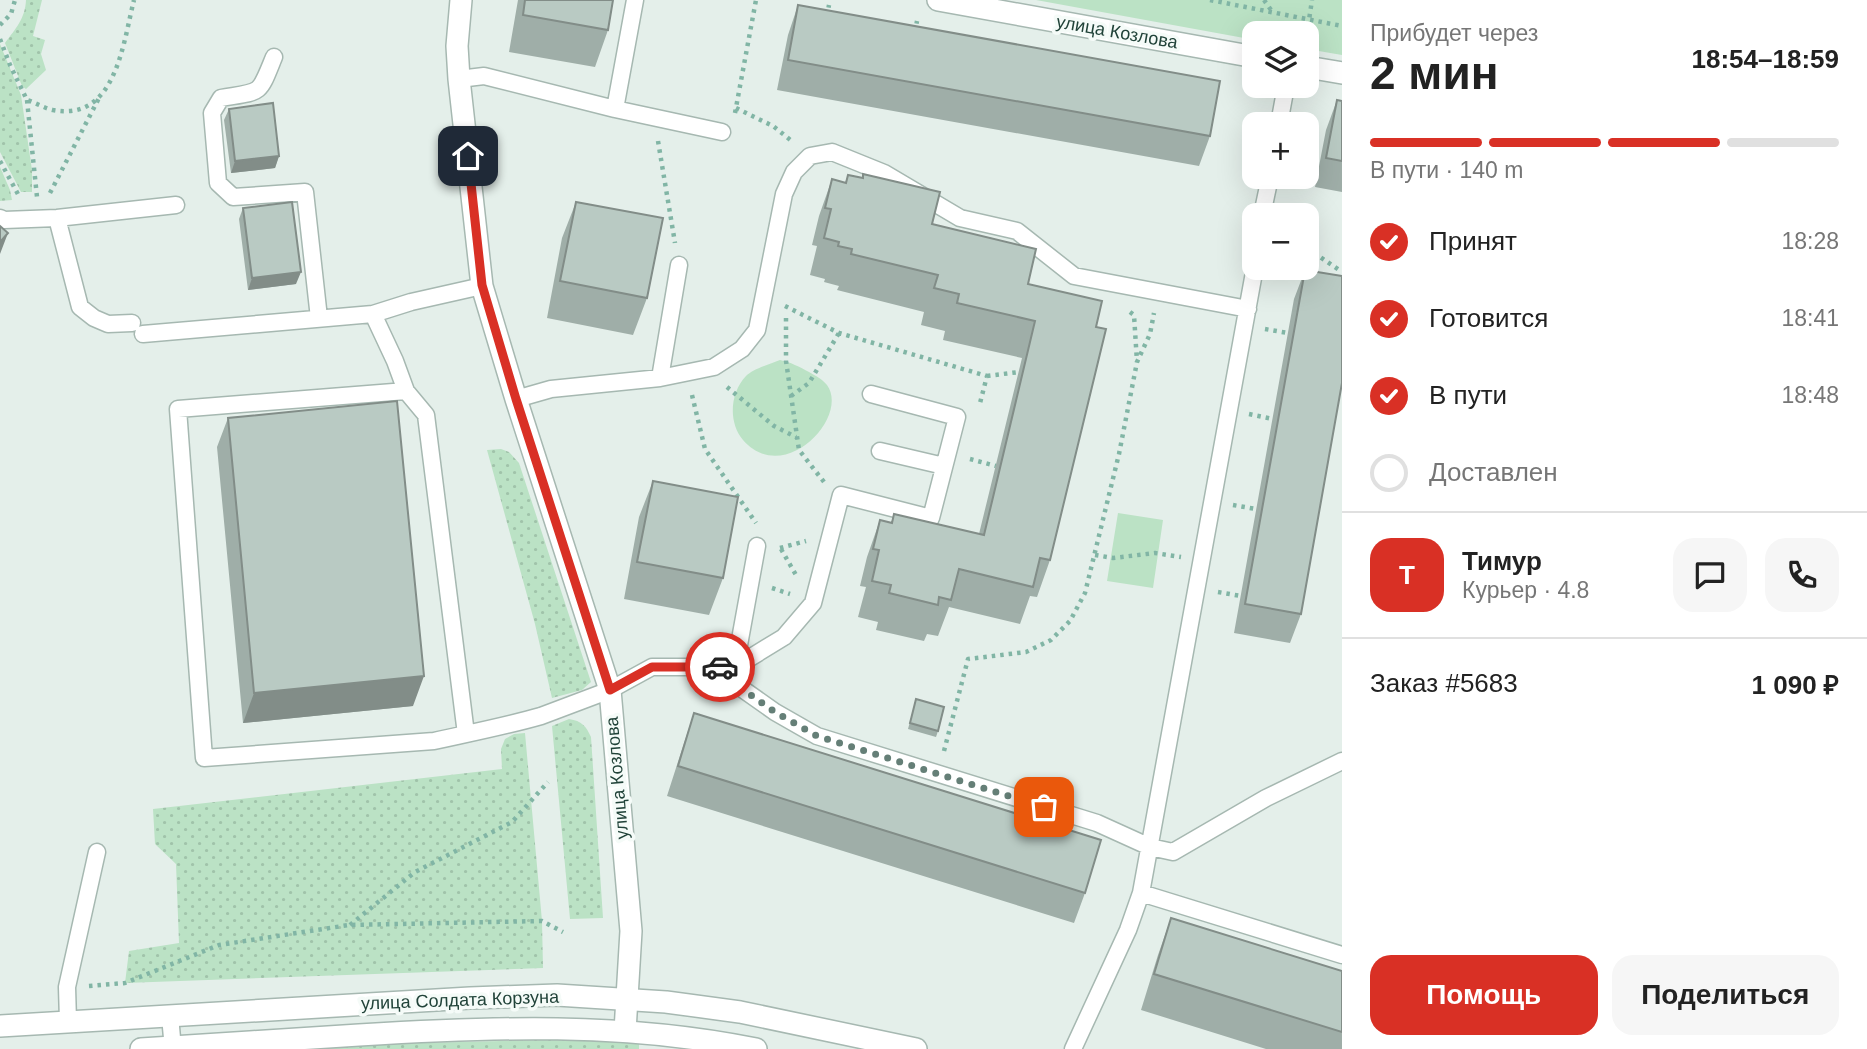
<!DOCTYPE html>
<html lang="ru">
<head>
<meta charset="utf-8">
<style>
	:root { --surface:#fff; --page:#f6f6f6; --text:#222; --muted:#767676; --line:#e0e0e0; --accent:#d93025 }
	body { margin:0; font-family:Arial,sans-serif; background:var(--page); color:var(--text); height:100vh; display:flex; flex-direction:column; font-size:26px; white-space:nowrap }
	* { box-sizing:border-box; margin:0 }
	p { font-size:23px; color:var(--muted) }
	.icon { flex:none; width:38px; height:38px; fill:none; stroke:currentColor; stroke-width:2; stroke-linecap:round; stroke-linejoin:round }
	.map { position:relative; flex:1; overflow:hidden }
	.drawer { display:flex; flex-direction:column; background:var(--surface); width:525px }
	.drawer>* { flex:none }
	.controls { position:absolute; left:1242px; top:21px; display:grid; gap:14px }
	.controls a { display:grid; place-items:center; width:77px; height:77px; border-radius:14px; background:var(--surface); box-shadow:0 7px 28px #0002; font-size:35px }
	.pin { position:absolute; display:grid; place-items:center; width:60px; height:60px; color:#fff; margin:-30px; border-radius:14px; box-shadow:0 4px 10px #0006 }
	.courier { position:absolute; display:grid; place-items:center; width:70px; height:70px; margin:-35px; border:5px solid #d93025; border-radius:50%; background:#fff; color:#222; box-shadow:0 2px 9px #0007 }
	.overview em { font-style:normal; font-weight:800 }
	.overview div { display:flex; flex-direction:column-reverse }
	.overview { display:flex; align-items:center; justify-content:space-between; height:119px; padding:0 28px }
	h1 { font-size:46px; font-weight:800; line-height:52px }
	.bar { display:grid; grid-template-columns:repeat(4,1fr); gap:10px 7px; align-content:center; height:84px; padding:0 28px }
	.bar i { height:9px; border-radius:5px; background:var(--line) }
	.bar .current { background:var(--accent) }
	.bar p { grid-column:span 4 }
	.line { display:flex; align-items:center; gap:18px; padding:0 28px; border-top:2px solid var(--line) }
	.line div { flex:1 }
	.round { display:grid; place-items:center; flex:none; width:74px; height:74px; border-radius:21px; background:var(--page) }
	ol { padding:0 28px; list-style:none }
	li { display:flex; align-items:center; gap:21px; height:77px }
	li p { margin-inline-start:auto }
	li .icon { padding:7px; border-radius:50%; background:var(--accent); color:#fff; stroke-width:4 }
	li:last-child { color:var(--muted) }
	li i { width:38px; height:38px; border:4px solid var(--line); border-radius:50% }
	.primary-button { display:flex; gap:14px; margin-top:auto; padding:14px 28px }
	.primary-button a { flex:1; height:80px; border-radius:21px; background:var(--accent); color:#fff; font-size:28px; font-weight:800; line-height:80px; text-align:center }
	.primary-button a+a { background:var(--page); color:var(--text) }
	main { display:flex; flex:1; min-height:0 }
	.map>svg:first-child { display:block }
	.grass { fill:url(#grass-dots) }
	.park { fill:#bbe2c5 }
	.lines { fill:none; stroke-linecap:round; stroke-linejoin:round }
	.service-casing { stroke:#a6b8b1; stroke-width:19 }
	.minor-casing { stroke:#a6b8b1; stroke-width:24 }
	.tertiary-casing { stroke:#a6b8b1; stroke-width:24 }
	.path { stroke:#81b5a5; stroke-width:4.5; stroke-dasharray:3.5 5; stroke-linecap:butt }
	.service { stroke:#fff; stroke-width:16 }
	.minor { stroke:#fff; stroke-width:21 }
	.tertiary { stroke:#fff; stroke-width:21 }
	.wall { fill:#9faea8 }
	.shaded-wall { fill:#828d88 }
	.building { fill:#b9cac3; stroke:#828d88; stroke-width:2 }
	.done { stroke:#657f77; stroke-width:7; stroke-dasharray:0 12.6 }
	.route { stroke:#d93025; stroke-width:9 }
	.labels { text-anchor:middle; stroke-width:7; stroke-linejoin:round; paint-order:stroke }
	.street-label { font-size:18px; fill:#214339; stroke:#f5fbf8 }
</style>
</head>
<body>
<main>
<div class="map">
<svg width="1342" height="1049" viewBox="0 0 1342 1049">
	<defs>
		<pattern id="grass-dots" width="8" height="8" patternUnits="userSpaceOnUse" patternTransform="scale(1.75)"><rect width="8" height="8" fill="#bbe2c5"/><path d="M2 2h.1M6 6h.1" fill="none" stroke="#a0c3aa" stroke-width="1.8" stroke-linecap="round"/></pattern>
	</defs>
	<rect width="100%" height="100%" fill="#e4efea"/>
	<path class="grass" d="M 26,0 L 42,0 L 33,36 L 45,40 L 41,54 L 46,70 L 26,89 L 22,86 L 5,43 C 16,28 25,19 26,0 Z
		M 0,44 L 21,95 L 32,170 L 32,192 L 21,192 L 0,152 Z
		M 0,167 L 10,190 L 12,200 L 0,201 Z
		M 501,449 L 509,452 L 519,463 L 591,682 L 582,690 L 552,698 L 535,624 L 487,450 Z
		M 569,719 C 582,721 586,726 591,737 L 603,918 L 570,919 L 552,726 Z
		M 525,733 L 542,921 L 543,968 L 125,983 L 129,951 L 179,943 L 176,864 L 155,844 L 153,809 L 502,769 L 501,749 L 505,739 L 514,734 Z
		M 575,1039 L 639,1042 L 639,1049 L 294,1049 L 340,1045 Z"/>
	<path class="park" d="M 1036,0 L 1342,0 L 1342,55 L 1307,49 L 1307,33 L 1255,33 L 1255,40 Z
		M 780,360 C 790,362 800,367 809,372 C 816,376 822,379 827,385 C 850,417 784,487 743,440 C 728,422 730,393 746,376 C 753,369 770,364 780,360 Z
		M 1118,513 L 1163,520 L 1153,588 L 1107,581 Z"/>
	<g class="lines">
		<g class="service-casing">
			<path id="service" d="M 274,57 C 258,96 263,91 221,98 L 212,113 L 218,183 L 233,197 L 305,192 L 319,318
				M 459,79 L 484,76 L 615,109 L 722,132
				M 615,109 L 635,0
				M 1279,124 L 1286,86
				M 1262,215 L 1270,177
				M 0,218 L 4,220 L 57,218 L 176,205
				M 57,218 L 80,307 L 94,318 L 108,324 L 132,323
				M 373,314 L 395,361 L 406,391
				M 143,334 L 373,314 L 411,302 L 482,286
				M 660,378 L 679,265
				M 516,399 L 551,389 L 660,378 L 714,367 L 742,349 L 757,330 L 784,194 L 794,172 L 810,156 L 832,152 L 884,173 L 960,218 L 1017,231 L 1074,276 L 1248,309
				M 880,451 L 944,466
				M 757,546 L 735,667 L 741,688 L 775,712 L 817,736 L 1097,823 L 1150,847 L 1173,852 L 1266,798 L 1342,761
				M 466,734 L 426,415 L 406,391 L 178,409 L 204,758 L 434,741 C 470,733 506,726 541,716 L 610,690 L 652,667 L 735,667 L 784,637 L 813,603 L 841,495 L 931,518 L 957,417 L 871,394
				M 1141,893 L 1342,955
				M 170,1016 L 173,1049
				M 68,1021 L 67,987 L 97,852
				M 1073,1049 L 1128,930 L 1141,893 L 1255,267"/>
		</g>
		<g class="minor-casing">
			<path id="minor" d="M 461,0 L 457,46 L 459,79 L 482,286 L 516,399 L 610,690 L 631,931 L 625,1031
				M 938,0 L 1255,57
				M 1307,67 L 1342,73"/>
		</g>
		<g class="tertiary-casing">
			<path id="tertiary" d="M 0,1026 L 470,998 L 557,995 L 666,1002 L 740,1012 L 916,1049
				M 141,1049 C 214,1044 286,1040 359,1035 C 491,1027 624,1022 756,1049"/>
		</g>
		<path class="path" d="M 1210,0 L 1342,26
			M 1264,0 L 1271,10
			M 827,16 L 829,5
			M 0,25 L 11,14 L 15,0
			M 915,32 L 917,21
			M 1303,33 L 1309,20 L 1312,0
			M 0,39 L 10,65 L 27,100 C 36,103 44,108 53,110 C 116,122 123,43 134,0
			M 27,100 L 37,197
			M 736,108 L 773,126 L 793,142
			M 735,113 L 756,0
			M 658,141 L 675,243
			M 0,161 L 19,196
			M 50,193 L 99,98
			M 1307,248 L 1342,272
			M 785,306 L 839,333 L 987,376 L 979,407
			M 1130,312 L 1134,315 L 1137,362
			M 786,318 L 786,361 L 799,450 L 824,482
			M 1265,329 L 1288,333
			M 987,376 L 1019,372
			M 727,387 L 774,426 L 796,437
			M 692,395 L 705,449 L 756,523
			M 791,396 L 809,383 L 839,333
			M 1249,414 L 1273,419
			M 970,459 L 996,466
			M 1233,505 L 1256,509
			M 780,548 L 806,541
			M 781,549 L 796,575
			M 1095,555 L 1113,558 L 1155,553 L 1181,557
			M 772,588 L 790,594
			M 1218,592 L 1241,596
			M 944,751 L 968,659 L 1026,652 L 1051,640 L 1070,621 L 1085,593 L 1119,454 L 1137,362 L 1150,334 L 1154,313
			M 350,925 L 415,872 L 512,822 L 548,782
			M 89,986 L 125,983 L 219,945 L 349,925 L 542,921 L 563,932"/>
		<use href="#service" class="service"/>
		<use href="#minor" class="minor"/>
		<use href="#tertiary" class="tertiary"/>
	</g>
	<path class="wall" d="M 518,0 L 613,0 L 608,30 L 595,67 L 509,52 Z
		M 798,5 L 1210,136 L 1199,166 L 777,90 L 788,35 Z
		M 1337,100 L 1342,101 L 1342,192 L 1315,187 L 1326,130 Z
		M 229,109 L 279,156 L 275,168 L 231,173 L 224,120 Z
		M 863,174 L 932,224 L 1096,327 L 1050,560 L 1037,597 L 1030,596 L 1020,624 L 949,607 L 938,636 L 927,634 L 924,641 L 876,630 L 878,622 L 858,617 L 866,587 L 860,586 L 867,557 L 880,520 L 891,523 L 894,514 L 979,534 L 1022,358 L 943,340 L 945,331 L 921,325 L 924,312 L 837,290 L 839,286 L 824,282 L 825,279 L 810,275 L 817,246 L 812,245 L 819,216 L 832,179 L 845,183 L 848,175 L 862,178 Z
		M 576,202 L 647,298 L 633,335 L 547,318 L 562,238 Z
		M 243,208 L 296,284 L 248,290 L 239,219 Z
		M 1305,270 L 1301,614 L 1290,643 L 1234,633 L 1294,299 Z
		M 228,418 L 413,706 L 243,723 L 217,447 Z
		M 653,481 L 723,578 L 709,615 L 624,599 L 639,517 Z
		M 916,699 L 938,731 L 936,737 L 908,729 Z
		M 694,713 L 1085,893 L 1074,923 L 667,796 L 684,743 Z
		M 1171,918 L 1342,971 L 1342,1049 L 1266,1049 L 1141,1010 L 1158,955 Z"/>
	<path class="shaded-wall" d="M 279,156 L 275,168 L 231,173 L 235,161 Z
		M 8,233 L 0,254 L 0,242 Z
		M 301,272 L 296,284 L 248,290 L 252,278 Z
		M 424,676 L 413,706 L 243,723 L 254,693 Z"/>
	<path class="building" d="M 525,0 L 613,0 L 608,30 L 523,15 Z
		M 798,5 L 1220,81 L 1210,136 L 788,60 Z
		M 1337,100 L 1342,101 L 1342,161 L 1326,158 Z
		M 273,103 L 279,156 L 235,161 L 229,109 Z
		M 863,174 L 940,192 L 932,224 L 1036,249 L 1028,284 L 1102,301 L 1096,327 L 1106,329 L 1050,560 L 1040,558 L 1033,587 L 959,569 L 951,600 L 939,597 L 938,605 L 889,593 L 891,585 L 872,581 L 879,550 L 873,549 L 880,520 L 892,523 L 894,514 L 984,535 L 1035,321 L 957,303 L 959,294 L 934,288 L 938,275 L 851,254 L 852,249 L 838,246 L 839,242 L 824,238 L 831,209 L 825,208 L 832,179 L 846,183 L 848,175 L 863,178 Z
		M 292,202 L 301,272 L 252,278 L 243,208 Z
		M 576,202 L 663,218 L 647,298 L 560,281 Z
		M 0,226 L 8,233 L 0,242 Z
		M 1305,270 L 1342,276 L 1342,383 L 1301,614 L 1245,604 Z
		M 397,401 L 424,676 L 254,693 L 228,418 Z
		M 653,481 L 738,497 L 723,578 L 637,562 Z
		M 916,699 L 944,707 L 938,731 L 910,723 Z
		M 694,713 L 1101,840 L 1085,893 L 678,766 Z
		M 1171,918 L 1342,971 L 1342,1032 L 1154,974 Z"/>
	<g class="lines">
		<path class="done" d="M 720,667 L 736,667 L 741,688 L 775,712 L 817,736 L 1044,807"/>
		<path class="route" d="M 468,156 L 482,285 L 516,399 L 610,690 L 652,667 L 720,667"/>
	</g>
	<g class="labels">
		<g class="street-label">
			<text transform="translate(1117 32) rotate(10)" y="6">улица Козлова</text>
			<text transform="translate(617 778) rotate(-95)" y="6">улица Козлова</text>
			<text transform="translate(460 1000) rotate(-2)" y="6">улица Солдата Корзуна</text>
		</g>
	</g>
</svg>
<div class="controls">
<a><svg class="icon" aria-label="layers" viewBox="0 0 24 24"><path d="M12 4l9 5-9 5-9-5zM3 14l9 5 9-5"/></svg></a>
<a>+</a>
<a>−</a>
</div>
<div class="pin" style="left:1044px;top:807px;background:#ea580c"><svg class="icon" aria-label="bag" viewBox="0 0 24 24"><path d="M5 8h14l-1 12H6zM9 8a3 3 0 0 1 6 0"/></svg></div>
<div class="pin" style="left:468px;top:156px;background:#1f2937"><svg class="icon" aria-label="home" viewBox="0 0 24 24"><path d="M3 11l9-7 9 7M6 9v11h12V9"/></svg></div>
<div class="courier" style="left:720px;top:667px"><svg class="icon" aria-label="car" viewBox="0 0 24 24"><path d="M5 17H2v-5l4-1 3-4h7l3 4 3 1v5h-3M9 17h6M6 11h13"/><circle cx="7" cy="17" r="2"/><circle cx="17" cy="17" r="2"/></svg></div>
</div>
<section class="drawer">
<div class="overview"><div><h1>2 мин</h1><p>Прибудет через</p></div><em>18:54–18:59</em></div>
<div class="bar"><i class="current"></i><i class="current"></i><i class="current"></i><i></i><p>В пути · 140 m</p></div>
<ol>
<li><svg class="icon" aria-label="check" viewBox="0 0 24 24"><path d="M5 12l5 5 9-10"/></svg>Принят<p>18:28</p></li>
<li><svg class="icon" aria-label="check" viewBox="0 0 24 24"><path d="M5 12l5 5 9-10"/></svg>Готовится<p>18:41</p></li>
<li><svg class="icon" aria-label="check" viewBox="0 0 24 24"><path d="M5 12l5 5 9-10"/></svg>В пути<p>18:48</p></li>
<li><i></i>Доставлен</li>
</ol>
<div class="line" style="height:126px"><b class="round" style="background:var(--accent);color:#fff">Т</b><div><b>Тимур</b><p>Курьер · 4.8</p></div><a class="round"><svg class="icon" aria-label="chat" viewBox="0 0 24 24"><path d="M4 5h16v11H9l-5 4z"/></svg></a><a class="round"><svg class="icon" aria-label="phone" viewBox="0 0 24 24"><path d="M5 4h4l2 5-3 2q2 4 5 5l2-3 5 2v4C11 20 4 13 5 4z"/></svg></a></div>
<div class="line" style="height:91px"><div>Заказ #5683</div><b>1 090 ₽</b></div>
<div class="primary-button"><a>Помощь</a><a>Поделиться</a></div>
</section>
</main>
</body>
</html>
